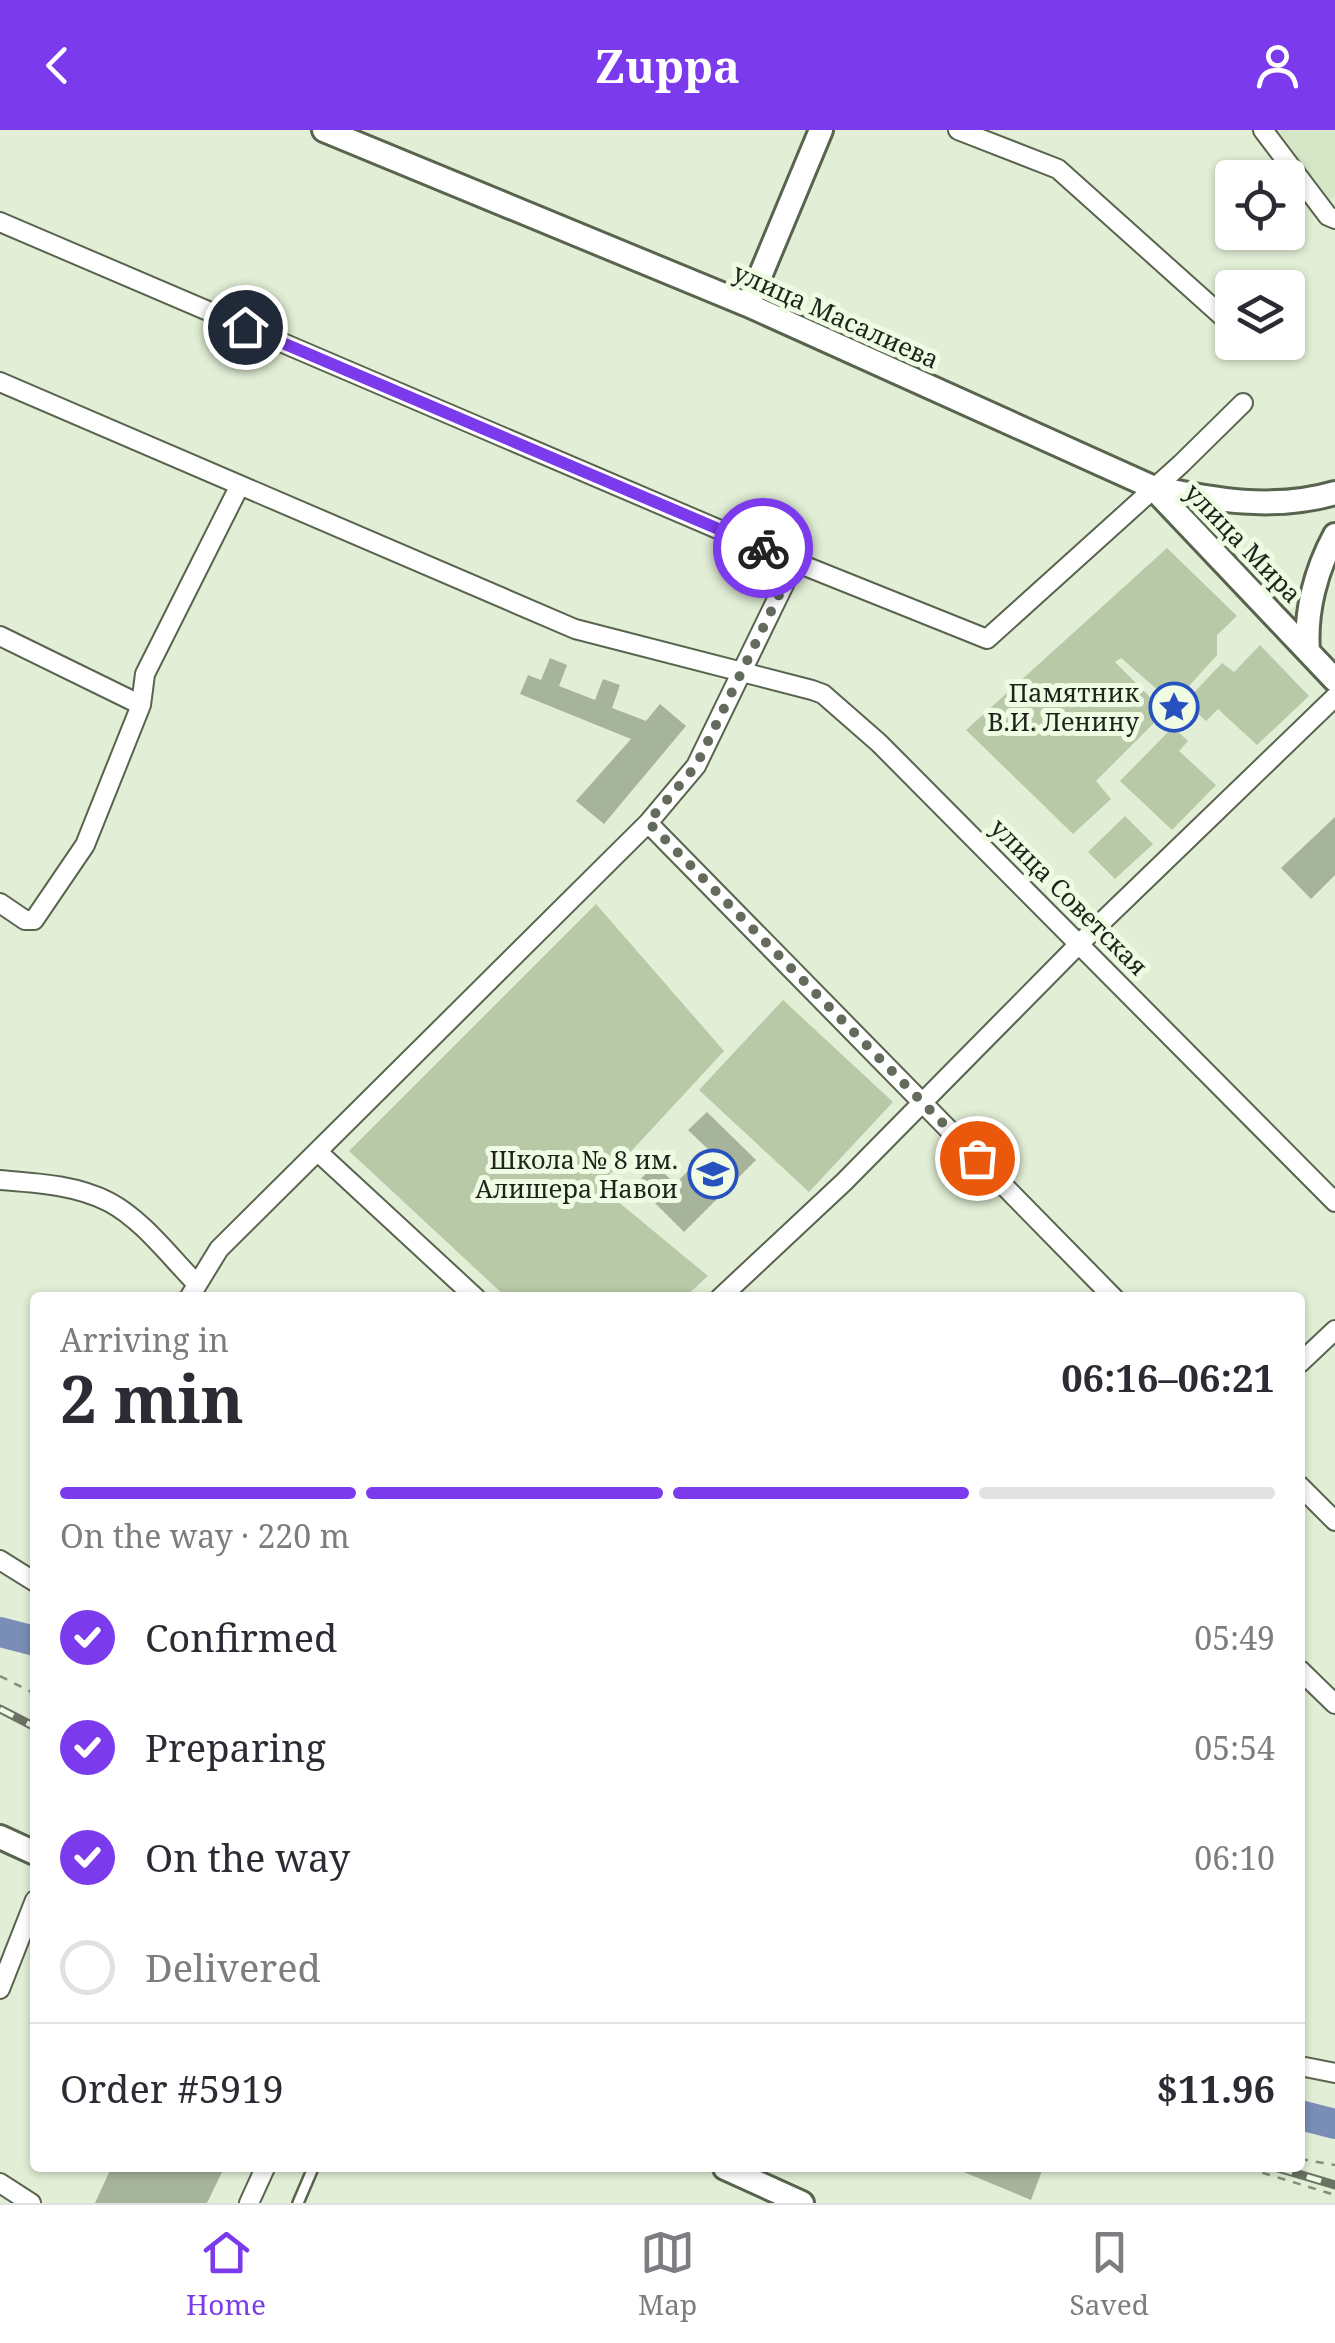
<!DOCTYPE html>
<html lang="en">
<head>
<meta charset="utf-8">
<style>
	:root { --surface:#fff; --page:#f7f7f7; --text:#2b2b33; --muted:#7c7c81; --line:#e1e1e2; --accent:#7c3aed }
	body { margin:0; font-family:"Noto Serif",serif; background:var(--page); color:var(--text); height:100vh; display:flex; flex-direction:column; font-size:38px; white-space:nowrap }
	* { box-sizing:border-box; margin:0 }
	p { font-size:32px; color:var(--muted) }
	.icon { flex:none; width:55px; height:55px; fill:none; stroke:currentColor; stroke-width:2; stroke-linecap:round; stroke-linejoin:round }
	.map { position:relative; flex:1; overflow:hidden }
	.panel { position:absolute; left:30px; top:1162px; width:1275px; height:880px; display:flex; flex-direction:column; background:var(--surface); border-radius:10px; box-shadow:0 2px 8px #0004 }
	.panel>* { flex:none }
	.tools { position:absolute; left:1215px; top:30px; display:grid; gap:20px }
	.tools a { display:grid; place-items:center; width:90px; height:90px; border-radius:10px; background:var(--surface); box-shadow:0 2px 8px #0004; font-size:50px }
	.pin { position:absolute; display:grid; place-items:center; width:85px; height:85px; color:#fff; margin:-42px; border:5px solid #fff; border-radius:50%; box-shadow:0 2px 10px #0007 }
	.courier { position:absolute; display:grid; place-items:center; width:100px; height:100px; margin:-50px; border:8px solid #7c3aed; border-radius:50%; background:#fff; color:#222; box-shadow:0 2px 12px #0007 }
	.summary em { font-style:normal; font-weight:700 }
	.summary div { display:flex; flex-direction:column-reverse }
	.summary { display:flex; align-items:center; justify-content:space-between; height:170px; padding:0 30px }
	h1 { font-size:65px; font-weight:700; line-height:75px }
	.bar { display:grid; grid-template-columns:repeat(4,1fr); gap:15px 10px; align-content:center; height:120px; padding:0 30px }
	.bar i { height:12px; border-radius:8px; background:var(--line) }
	.bar .current { background:var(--accent) }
	.bar p { grid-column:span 4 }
	.line { display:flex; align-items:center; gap:25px; padding:0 30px; border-top:2px solid var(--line) }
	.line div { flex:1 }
	ol { padding:0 30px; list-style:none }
	li { display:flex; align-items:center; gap:30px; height:110px }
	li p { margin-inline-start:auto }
	li .icon { padding:10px; border-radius:50%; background:var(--accent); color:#fff; stroke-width:4 }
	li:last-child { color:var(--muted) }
	li i { width:55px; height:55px; border:5px solid var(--line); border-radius:50% }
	header { display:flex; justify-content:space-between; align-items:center; height:130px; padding:0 30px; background:var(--accent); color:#fff; font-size:45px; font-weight:700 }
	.menu { display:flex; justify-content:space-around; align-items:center; height:140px; border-top:2px solid var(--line); background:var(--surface); font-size:28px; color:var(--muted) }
	.menu a { display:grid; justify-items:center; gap:5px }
	.menu .current { color:var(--accent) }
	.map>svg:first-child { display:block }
	.built { fill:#d6e7c7 }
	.green { fill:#b7c9a6 }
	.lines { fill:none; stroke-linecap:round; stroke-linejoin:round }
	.river { stroke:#798db7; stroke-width:30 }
	.building { fill:#a7b49c }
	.service-casing { stroke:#59644e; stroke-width:14 }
	.minor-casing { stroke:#59644e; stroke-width:22 }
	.secondary-casing { stroke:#59644e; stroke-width:28 }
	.path { stroke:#858e7d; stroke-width:2.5; stroke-dasharray:8 8; stroke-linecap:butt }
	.service { stroke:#fff; stroke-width:9 }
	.minor { stroke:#fff; stroke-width:18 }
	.secondary { stroke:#fff; stroke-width:22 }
	.rail-casing { stroke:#6a7263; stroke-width:9 }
	.rail { stroke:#effce3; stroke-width:5; stroke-dasharray:15; stroke-linecap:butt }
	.done { stroke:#636b5c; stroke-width:10; stroke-dasharray:0 18 }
	.route { stroke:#7c3aed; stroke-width:12 }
	.labels { text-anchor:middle; stroke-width:10; stroke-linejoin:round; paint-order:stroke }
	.street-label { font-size:25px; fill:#1f241b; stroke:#effce3 }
	.poi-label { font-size:25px; fill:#1f241b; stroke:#effce3; text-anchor:end }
</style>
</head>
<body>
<header><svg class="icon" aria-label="back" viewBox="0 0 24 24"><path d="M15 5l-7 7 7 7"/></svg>Zuppa<svg class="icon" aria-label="person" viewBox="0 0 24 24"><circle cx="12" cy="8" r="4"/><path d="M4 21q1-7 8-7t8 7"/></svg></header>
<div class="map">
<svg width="1335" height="2073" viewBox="0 0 1335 2073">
	<rect width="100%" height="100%" fill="#e2efd6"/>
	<path class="built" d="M 1274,0 L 1335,0 L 1335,67 L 1329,70 Z"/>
	<path class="green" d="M 1167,418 L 1237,486 L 1217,505 L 1217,525 L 1179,567 L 1171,562 L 1166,567 L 1121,528 L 1115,532 L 1157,574 L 1153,579 L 1161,586 L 1096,651 L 1111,669 L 1073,704 L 966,600 Z
		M 1260,515 L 1309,566 L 1257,615 L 1218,579 L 1206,591 L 1185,572 L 1222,533 L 1234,542 Z
		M 1173,597 L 1188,611 L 1179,621 L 1216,655 L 1172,700 L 1120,651 Z
		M 1125,686 L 1153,714 L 1115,749 L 1088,722 Z
		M 596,774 L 724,921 L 599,1056 L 708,1146 L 685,1167 L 506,1167 L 349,1021 Z
		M 783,870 L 893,972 L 809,1062 L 699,960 Z"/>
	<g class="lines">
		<path class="river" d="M 0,1502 L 35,1511
			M 1300,1985 L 1335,1994"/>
	</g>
	<path class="building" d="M 550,528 L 567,535 L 559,556 L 595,570 L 603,549 L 620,555 L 612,578 L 646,591 L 660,574 L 686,596 L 604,694 L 576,671 L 631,609 L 520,564 L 528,545 L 541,550 Z
		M 1335,687 L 1335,745 L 1311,769 L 1281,738 Z
		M 707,982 L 756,1030 L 684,1102 L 636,1054 L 655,1034 L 675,1054 L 709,1020 L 688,1000 Z
		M 111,2038 L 224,2038 L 207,2073 L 95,2073 Z
		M 954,2038 L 1043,2038 L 1031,2070 Z"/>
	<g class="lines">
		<g class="service-casing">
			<path id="service" d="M 298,2073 L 313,2038"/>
		</g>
		<g class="minor-casing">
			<path id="minor" d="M 958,0 L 1058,39 L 1232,195
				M 1263,0 L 1328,86 L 1335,89
				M 0,92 L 795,432 L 987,509 L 1181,334 L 1243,273
				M 1252,212 L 1259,218
				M 0,252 L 575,499 L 812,560 L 823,564 L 879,613 L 1335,1072
				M 0,506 L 141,575
				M 648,693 L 1114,1168
				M 0,773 L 25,790 L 34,790 L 85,715 L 141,575 L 145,544 L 240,355
				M 318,1022 L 476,1168
				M 0,1050 C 37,1053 76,1055 109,1072 C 143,1090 170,1127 197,1154
				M 189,1168 L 219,1119 L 648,693 L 696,636 L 795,432
				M 720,1168 L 844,1052 L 1080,813 L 1335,567
				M 1300,1233 L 1335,1200
				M 1300,1356 L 1335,1391
				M 0,1430 L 35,1452
				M 1300,1540 L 1335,1574
				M 0,1859 L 35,1770
				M 1300,1936 L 1335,1943
				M 0,2053 L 31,2073
				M 249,2073 L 265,2038"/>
		</g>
		<g class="secondary-casing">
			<path id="secondary" d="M 324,0 L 748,175 L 1152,357 C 1214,370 1273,381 1335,363
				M 748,175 L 821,0
				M 1152,357 L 1335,550
				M 1308,521 C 1305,481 1316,440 1335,405
				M 0,1707 L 35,1723
				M 725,2038 L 802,2073"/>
		</g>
		<path class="path" d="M 0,1546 L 35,1564
			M 1300,2029 L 1335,2035
			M 1247,2038 L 1335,2065"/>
		<use href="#service" class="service"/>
		<use href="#minor" class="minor"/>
		<use href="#secondary" class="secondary"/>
		<g class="rail-casing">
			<path id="rail" d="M 0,1579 L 35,1597
				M 1278,2038 L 1335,2055"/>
		</g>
		<use href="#rail" class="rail"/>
	</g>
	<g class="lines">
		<path class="done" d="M 763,418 L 795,432 L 696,636 L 648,692 L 977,1028"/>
		<path class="route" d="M 245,197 L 763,418"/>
	</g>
	<defs>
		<g id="sight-ring" transform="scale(2.5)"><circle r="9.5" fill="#effce3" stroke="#2751bf" stroke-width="1.5"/><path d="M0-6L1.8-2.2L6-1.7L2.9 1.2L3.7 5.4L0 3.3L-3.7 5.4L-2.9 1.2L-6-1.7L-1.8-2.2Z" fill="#2751bf"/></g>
		<g id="school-ring" transform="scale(2.5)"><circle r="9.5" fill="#effce3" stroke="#2751bf" stroke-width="1.5"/><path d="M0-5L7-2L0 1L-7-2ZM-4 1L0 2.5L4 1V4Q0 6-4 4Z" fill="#2751bf"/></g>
	</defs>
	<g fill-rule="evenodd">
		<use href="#sight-ring" x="1174" y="577"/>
		<use href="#school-ring" x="713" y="1044"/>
	</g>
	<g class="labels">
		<g class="street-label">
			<text transform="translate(836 186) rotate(24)" y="9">улица Масалиева</text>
			<text transform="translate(1243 413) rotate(46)" y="9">улица Мира</text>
			<text transform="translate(1069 767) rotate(45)" y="9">улица Советская</text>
		</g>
		<g class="poi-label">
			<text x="1139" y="572">Памятник<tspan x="1139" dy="29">В.И. Ленину</tspan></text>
			<text x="678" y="1039">Школа № 8 им.<tspan x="678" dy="29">Алишера Навои</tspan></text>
		</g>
	</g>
</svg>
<div class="tools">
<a><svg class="icon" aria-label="locate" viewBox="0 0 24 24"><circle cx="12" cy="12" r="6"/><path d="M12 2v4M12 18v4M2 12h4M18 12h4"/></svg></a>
<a><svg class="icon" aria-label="layers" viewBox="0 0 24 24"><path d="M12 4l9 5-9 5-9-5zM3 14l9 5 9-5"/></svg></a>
</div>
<div class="pin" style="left:977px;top:1028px;background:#ea580c"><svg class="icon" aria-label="bag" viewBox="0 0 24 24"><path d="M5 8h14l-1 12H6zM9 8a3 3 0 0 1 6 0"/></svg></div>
<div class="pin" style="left:245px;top:197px;background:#1f2937"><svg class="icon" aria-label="home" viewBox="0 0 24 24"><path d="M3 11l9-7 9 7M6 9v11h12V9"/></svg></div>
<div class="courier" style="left:763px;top:418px"><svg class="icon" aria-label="bike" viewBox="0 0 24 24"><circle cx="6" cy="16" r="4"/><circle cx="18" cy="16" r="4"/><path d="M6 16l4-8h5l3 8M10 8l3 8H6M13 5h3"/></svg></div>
<section class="panel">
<div class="summary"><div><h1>2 min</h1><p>Arriving in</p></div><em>06:16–06:21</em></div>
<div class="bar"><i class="current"></i><i class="current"></i><i class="current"></i><i></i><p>On the way · 220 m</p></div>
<ol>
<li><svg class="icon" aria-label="check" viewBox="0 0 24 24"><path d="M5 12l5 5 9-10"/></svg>Confirmed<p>05:49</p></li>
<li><svg class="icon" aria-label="check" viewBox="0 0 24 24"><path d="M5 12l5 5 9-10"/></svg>Preparing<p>05:54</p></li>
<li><svg class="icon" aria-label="check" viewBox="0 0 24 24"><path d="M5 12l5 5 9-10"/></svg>On the way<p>06:10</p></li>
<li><i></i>Delivered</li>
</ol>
<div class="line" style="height:130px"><div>Order #5919</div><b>$11.96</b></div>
</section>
</div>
<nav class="menu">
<a class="current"><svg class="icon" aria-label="home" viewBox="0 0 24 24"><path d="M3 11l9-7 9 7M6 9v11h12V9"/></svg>Home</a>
<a><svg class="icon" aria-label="map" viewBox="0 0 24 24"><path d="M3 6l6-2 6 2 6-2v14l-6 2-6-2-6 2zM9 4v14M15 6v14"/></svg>Map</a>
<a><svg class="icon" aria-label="saved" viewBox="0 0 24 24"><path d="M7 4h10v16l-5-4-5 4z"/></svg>Saved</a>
</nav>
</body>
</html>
